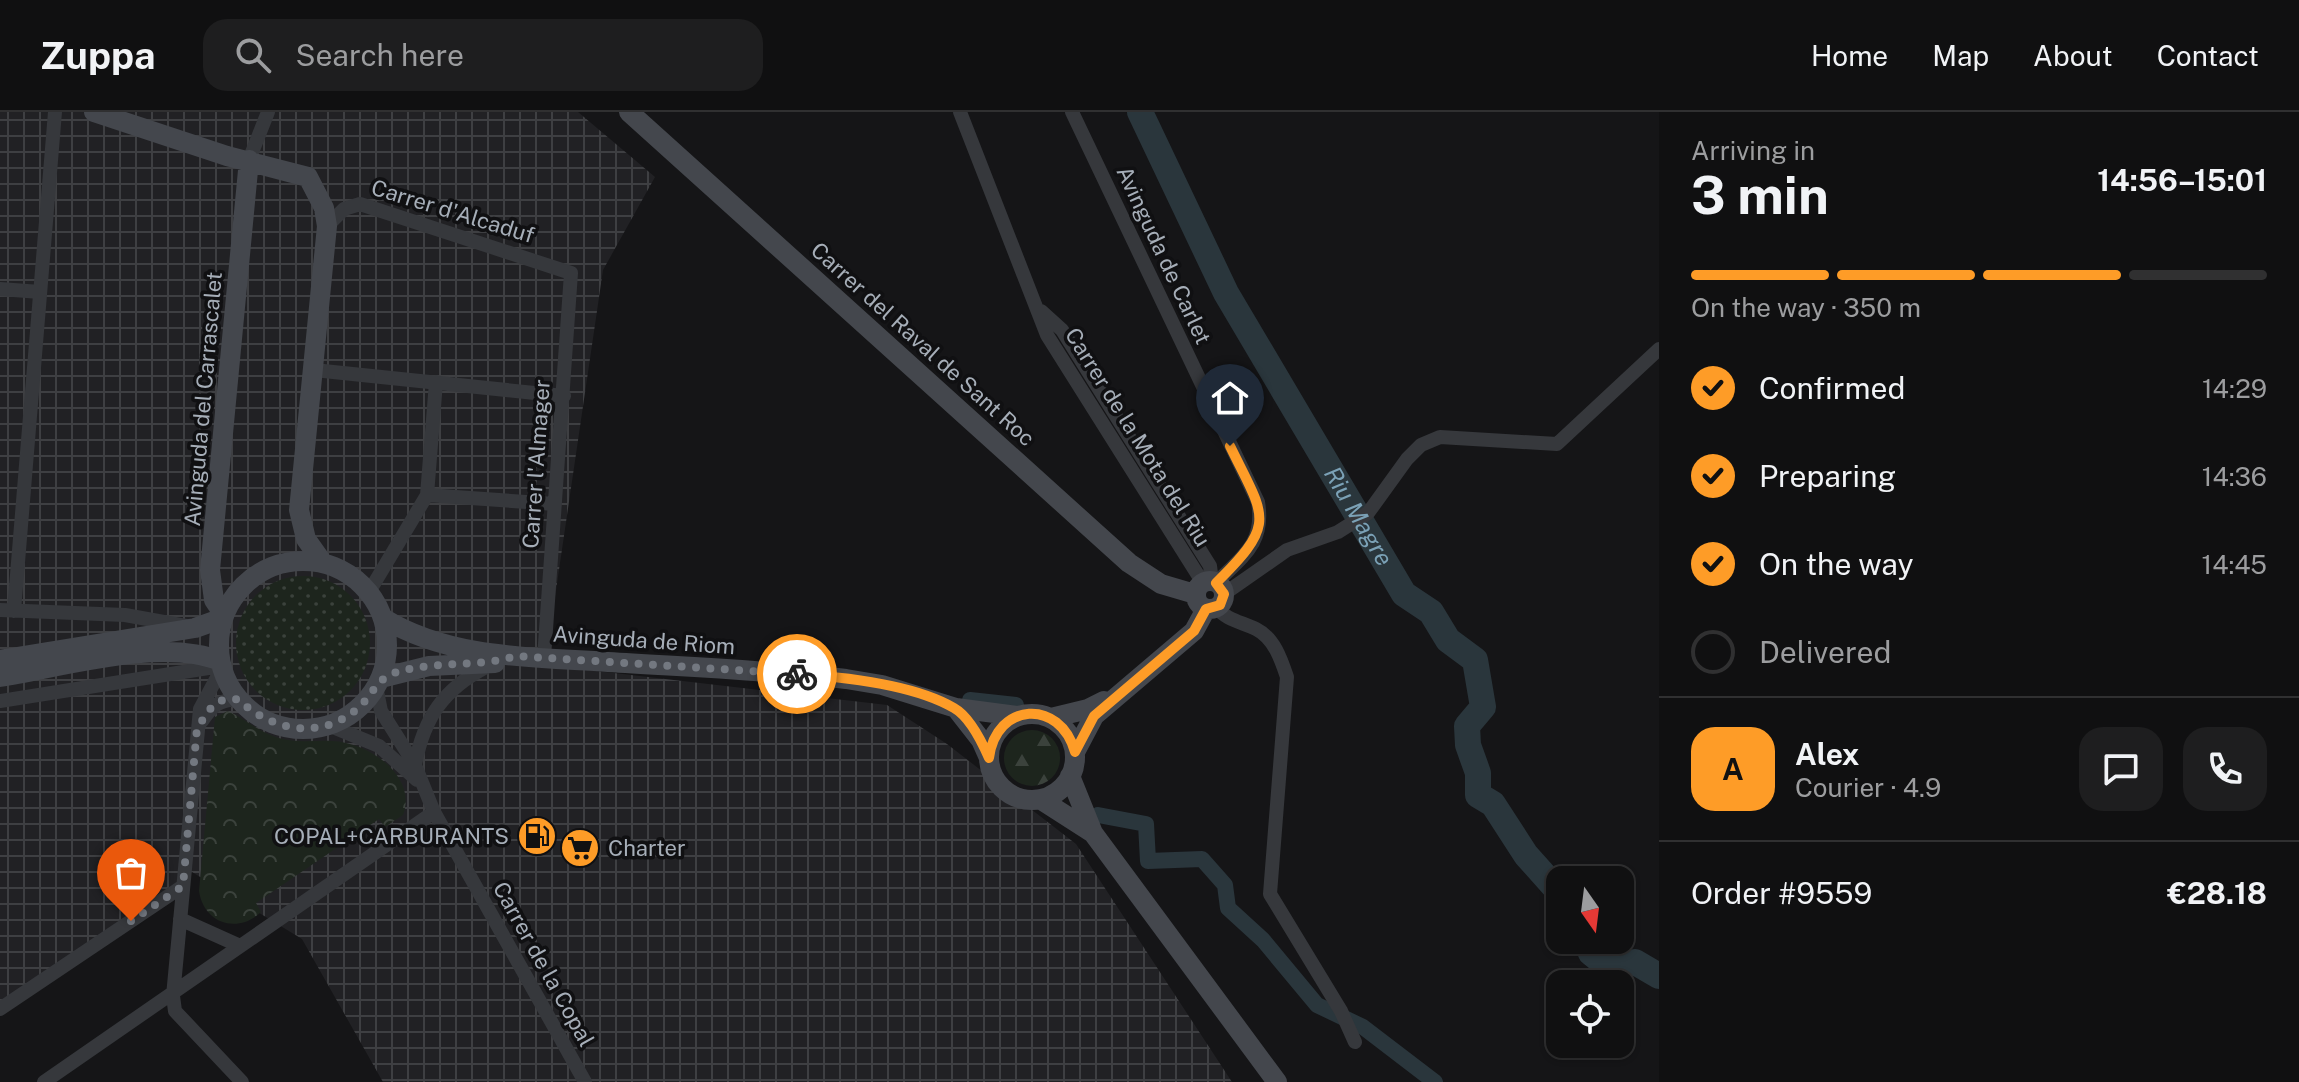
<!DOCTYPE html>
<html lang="en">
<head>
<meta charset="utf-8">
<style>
	:root { --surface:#101011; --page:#1e1e1f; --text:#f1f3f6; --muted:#9c9d9f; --line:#303031; --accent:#fe9c27 }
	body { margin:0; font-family:"Public Sans",sans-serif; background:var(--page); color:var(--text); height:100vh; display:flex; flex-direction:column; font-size:30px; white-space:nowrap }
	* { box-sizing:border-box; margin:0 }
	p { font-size:26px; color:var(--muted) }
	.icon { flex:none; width:44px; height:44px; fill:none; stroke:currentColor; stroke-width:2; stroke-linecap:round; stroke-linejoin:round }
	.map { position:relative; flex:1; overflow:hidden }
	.drawer { display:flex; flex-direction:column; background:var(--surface); width:640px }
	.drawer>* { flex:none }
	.needle { width:52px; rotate:166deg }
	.buttons { position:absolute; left:1546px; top:754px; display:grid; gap:16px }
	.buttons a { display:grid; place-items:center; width:88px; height:88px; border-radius:16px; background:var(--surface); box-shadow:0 2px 6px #0004,0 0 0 2px var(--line); font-size:40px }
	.pin { position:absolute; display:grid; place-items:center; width:68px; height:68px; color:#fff; margin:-82px -34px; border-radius:50% 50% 50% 0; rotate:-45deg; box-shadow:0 0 8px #0007 }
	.pin .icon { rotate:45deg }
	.courier { position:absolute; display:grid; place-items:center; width:80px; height:80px; margin:-40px; border:6px solid #fe9c27; border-radius:50%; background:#fff; color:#222; box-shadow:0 2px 10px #0007 }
	.head em { font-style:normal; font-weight:700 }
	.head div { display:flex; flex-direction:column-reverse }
	.head { display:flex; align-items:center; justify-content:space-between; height:136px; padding:0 32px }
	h1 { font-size:52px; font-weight:700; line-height:60px }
	.bar { display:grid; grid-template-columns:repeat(4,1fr); gap:12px 8px; align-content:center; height:96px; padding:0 32px }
	.bar i { height:10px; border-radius:6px; background:var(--line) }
	.bar .active { background:var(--accent) }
	.bar p { grid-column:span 4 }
	.line { display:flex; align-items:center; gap:20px; padding:0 32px; border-top:2px solid var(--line) }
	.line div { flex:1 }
	.round { display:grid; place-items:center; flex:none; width:84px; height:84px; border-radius:24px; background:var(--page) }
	ol { padding:0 32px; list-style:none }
	li { display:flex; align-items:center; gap:24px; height:88px }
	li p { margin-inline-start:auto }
	li .icon { padding:8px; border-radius:50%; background:var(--accent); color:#111; stroke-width:4 }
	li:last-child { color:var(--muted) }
	li i { width:44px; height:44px; border:4px solid var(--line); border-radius:50% }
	header { display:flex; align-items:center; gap:48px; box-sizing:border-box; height:112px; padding:0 40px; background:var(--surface); border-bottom:2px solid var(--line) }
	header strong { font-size:38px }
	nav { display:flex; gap:44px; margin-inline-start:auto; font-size:28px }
	.search { width:560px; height:72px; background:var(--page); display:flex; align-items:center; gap:20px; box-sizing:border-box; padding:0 28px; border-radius:24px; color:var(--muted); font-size:30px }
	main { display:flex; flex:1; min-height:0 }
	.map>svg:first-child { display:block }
	.industrial { fill:url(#industrial-grid) }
	.forest { fill:url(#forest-firs) }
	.park { fill:url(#park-crowns) }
	.garden { fill:url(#garden-dots) }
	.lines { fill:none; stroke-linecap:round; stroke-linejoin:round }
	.canal { stroke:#2a363c; stroke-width:16 }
	.river { stroke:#2a363c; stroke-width:26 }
	.street { stroke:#36383c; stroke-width:14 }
	.secondary { stroke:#44474d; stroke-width:20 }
	.done { stroke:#737880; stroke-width:8; stroke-dasharray:0 14.4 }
	.route { stroke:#fe9c27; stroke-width:10 }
	.labels { text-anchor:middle; stroke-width:7; stroke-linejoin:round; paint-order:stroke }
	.street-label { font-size:22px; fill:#a6aeb8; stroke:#101012 }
	.poi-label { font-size:22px; fill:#a6aeb8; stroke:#101012; text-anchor:end }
	.water-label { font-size:24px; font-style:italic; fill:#7ba1b6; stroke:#101012 }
</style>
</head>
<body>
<header>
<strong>Zuppa</strong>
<div class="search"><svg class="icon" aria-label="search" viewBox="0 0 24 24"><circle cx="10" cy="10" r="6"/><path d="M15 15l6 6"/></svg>Search here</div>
<nav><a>Home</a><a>Map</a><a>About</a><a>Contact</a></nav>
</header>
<main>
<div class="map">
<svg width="1659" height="970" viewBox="0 0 1659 970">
	<defs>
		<pattern id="industrial-grid" width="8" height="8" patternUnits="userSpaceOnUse" patternTransform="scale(2)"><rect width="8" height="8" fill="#212124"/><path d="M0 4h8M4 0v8" fill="none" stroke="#3e3f42"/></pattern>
		<pattern id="forest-firs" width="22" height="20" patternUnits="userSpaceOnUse" patternTransform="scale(2)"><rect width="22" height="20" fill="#1d251d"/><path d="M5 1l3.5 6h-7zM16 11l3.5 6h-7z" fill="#3b423c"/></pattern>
		<pattern id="park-crowns" width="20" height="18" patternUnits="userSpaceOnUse" patternTransform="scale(2)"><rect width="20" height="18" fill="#1d251d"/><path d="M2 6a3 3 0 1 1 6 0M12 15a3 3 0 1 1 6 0" fill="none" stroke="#3b423c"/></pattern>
		<pattern id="garden-dots" width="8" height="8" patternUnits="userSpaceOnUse" patternTransform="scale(2)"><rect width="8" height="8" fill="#1d251d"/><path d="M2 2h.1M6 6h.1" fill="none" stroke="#3b423c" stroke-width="1.8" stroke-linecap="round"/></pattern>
	</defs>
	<rect width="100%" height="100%" fill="#151517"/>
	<path class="industrial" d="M 0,0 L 578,0 L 655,65 L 603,158 L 545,553 L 887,593 L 947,632 L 1076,732 L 1232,970 L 383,970 L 302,827 L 192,760 L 0,890 Z"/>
	<path class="forest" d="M1004 646a28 28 0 1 1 56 0a28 28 0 1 1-56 0Z"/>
	<path class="park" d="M 228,599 C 247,608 261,622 283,627 C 300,631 315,628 332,629 C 368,630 418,664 403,703 L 385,715 L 379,707 L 256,791 L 261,800 C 238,822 204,812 199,779 L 215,605 Z"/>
	<path class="garden" d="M236 531a67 67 0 1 1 134 0a67 67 0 1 1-134 0Z"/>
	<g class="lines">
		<path class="canal" d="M 970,588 L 1016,593
			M 1098,703 L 1146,712 L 1148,749 L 1202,747 L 1225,773 L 1228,796 L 1263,828 L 1317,893 L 1363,915 L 1435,970"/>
		<g class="river">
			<path id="s1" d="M 1140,0 L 1226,181 L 1404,482 L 1431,500 L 1448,528 L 1475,548 L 1483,595 L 1467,614 L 1468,633 L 1478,661 L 1478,683 L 1493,692 L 1526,743 L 1560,781"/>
			<path d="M 1586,828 L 1591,841 L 1612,858 L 1635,850 L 1659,864"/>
		</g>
		<path class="street" d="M 960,0 L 1047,223 L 1203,471
			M 1072,0 L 1258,390 C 1265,431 1243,444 1216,471
			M 249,48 L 268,0
			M 327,114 L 344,97 L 360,92 L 571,161 L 544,546
			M 0,177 L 40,180
			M 1041,199 L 1062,218 L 1210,454 L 1212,469
			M 314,258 L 564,284
			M 427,383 L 555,392
			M 369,480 L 427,383 L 436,270
			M 1224,482 L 1287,438 L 1338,420 L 1368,401 L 1407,347 L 1421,333 L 1440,325 L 1557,332 L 1659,237
			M 1216,495 C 1226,508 1242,510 1256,517 C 1274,526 1281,547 1287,565 L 1270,782 L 1341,899 L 1355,930
			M 0,498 L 125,503 L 186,514
			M 14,499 L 55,0
			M 222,556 L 200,597 L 173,884 L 175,899 L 242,970
			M 376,574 L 381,599 L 415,653 L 434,700 L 585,970
			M 0,589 L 221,554
			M 202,609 C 213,593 219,588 238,587
			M 328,613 L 379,634 L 417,668
			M 415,653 C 424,605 444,577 486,555
			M 180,807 L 240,834
			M 0,897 L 183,774
			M 44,970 L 434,700"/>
		<path class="secondary" d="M 94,0 L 227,44 L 308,65 L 324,96 L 327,114 L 299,398 L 306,427 L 323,451
			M 629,0 L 1129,451 L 1161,472 L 1195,482
			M219 533a84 84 0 1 1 168 0a84 84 0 1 1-168 0Z
			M1196 483a14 14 0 1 1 28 0a14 14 0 1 1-28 0Z
			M 224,503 L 214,488 L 210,458 L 249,48
			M 383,506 C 449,547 533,545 608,550 C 687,555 767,558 846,567 L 882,573 L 956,596 L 1018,604
			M 0,548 L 195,516 L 223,506
			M 0,565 C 62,555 162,525 220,549
			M 381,566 L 429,554 L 495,551
			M 956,596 L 981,628 L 989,646
			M989 645a43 43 0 1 1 86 0a43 43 0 1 1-86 0Z
			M 1051,606 L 1088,597 L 1104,589
			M 1075,640 L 1094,604 L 1194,519 L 1206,497
			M 1070,664 L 1093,721 L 1277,970
			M 1040,687 L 1093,721"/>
	</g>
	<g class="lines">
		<path class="done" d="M 131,809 L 183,774 L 197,616 L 213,593 L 223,588 L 238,587 C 272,620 324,629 360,594 C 373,582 377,567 394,561 C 434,548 477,556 516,544 L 797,562"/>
		<path class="route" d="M 797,562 C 844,565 913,572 954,596 C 970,605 982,630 989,646 C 996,590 1060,586 1075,640 L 1094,604 L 1194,519 L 1206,497 L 1220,493 L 1224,482 L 1216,471 C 1278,410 1265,406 1230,334"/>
	</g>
	<defs>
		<g id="fuel-disc" transform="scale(2)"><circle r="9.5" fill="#fe9c27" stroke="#101012"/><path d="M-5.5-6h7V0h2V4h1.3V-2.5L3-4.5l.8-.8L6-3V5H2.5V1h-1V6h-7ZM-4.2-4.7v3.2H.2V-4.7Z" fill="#111"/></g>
		<g id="supermarket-disc" transform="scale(2)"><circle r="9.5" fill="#fe9c27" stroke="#101012"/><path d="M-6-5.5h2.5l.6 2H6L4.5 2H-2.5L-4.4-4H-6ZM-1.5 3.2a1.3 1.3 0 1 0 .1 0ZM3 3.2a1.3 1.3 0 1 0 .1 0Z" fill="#111"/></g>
	</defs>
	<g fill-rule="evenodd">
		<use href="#fuel-disc" x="537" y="724"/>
		<use href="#supermarket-disc" x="580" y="736"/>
	</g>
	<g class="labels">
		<g class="street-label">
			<text transform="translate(453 99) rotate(17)" y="8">Carrer d'Alcaduf</text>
			<text transform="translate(1164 143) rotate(65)" y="8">Avinguda de Carlet</text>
			<text transform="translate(923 232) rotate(42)" y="8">Carrer del Raval de Sant Roc</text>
			<text transform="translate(203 287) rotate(-85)" y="8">Avinguda del Carrascalet</text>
			<text transform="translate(1138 325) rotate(58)" y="8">Carrer de la Mota del Riu</text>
			<text transform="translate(536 352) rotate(-86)" y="8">Carrer l'Almager</text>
			<text transform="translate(644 528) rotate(4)" y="8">Avinguda de Riom</text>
			<text transform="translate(544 852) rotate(61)" y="8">Carrer de la Copal</text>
		</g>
		<g class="poi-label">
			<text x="509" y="732">COPAL+CARBURANTS</text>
			<text x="608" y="744" text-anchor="start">Charter</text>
		</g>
		<g class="water-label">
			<text dy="8" stroke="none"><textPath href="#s1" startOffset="460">Riu Magre</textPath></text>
		</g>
	</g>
</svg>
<div class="buttons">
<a><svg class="needle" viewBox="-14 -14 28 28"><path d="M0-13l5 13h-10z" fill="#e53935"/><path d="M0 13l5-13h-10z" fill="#9c9d9f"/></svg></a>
<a><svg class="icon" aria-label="locate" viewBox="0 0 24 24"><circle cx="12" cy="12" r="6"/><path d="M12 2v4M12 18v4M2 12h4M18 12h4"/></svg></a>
</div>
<div class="pin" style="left:131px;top:809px;background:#ea580c"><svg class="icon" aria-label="bag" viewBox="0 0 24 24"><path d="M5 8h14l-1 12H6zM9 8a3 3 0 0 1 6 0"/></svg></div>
<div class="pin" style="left:1230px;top:334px;background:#1f2937"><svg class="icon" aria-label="home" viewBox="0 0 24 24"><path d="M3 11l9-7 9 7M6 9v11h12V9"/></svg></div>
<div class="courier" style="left:797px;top:562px"><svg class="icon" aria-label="bike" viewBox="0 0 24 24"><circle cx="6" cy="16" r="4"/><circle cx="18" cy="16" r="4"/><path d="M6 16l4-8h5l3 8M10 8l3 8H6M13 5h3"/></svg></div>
</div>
<section class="drawer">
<div class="head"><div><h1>3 min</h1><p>Arriving in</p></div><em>14:56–15:01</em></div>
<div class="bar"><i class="active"></i><i class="active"></i><i class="active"></i><i></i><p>On the way · 350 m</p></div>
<ol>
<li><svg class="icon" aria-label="check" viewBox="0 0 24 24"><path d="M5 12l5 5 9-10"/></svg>Confirmed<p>14:29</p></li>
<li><svg class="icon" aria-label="check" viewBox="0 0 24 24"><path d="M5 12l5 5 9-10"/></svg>Preparing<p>14:36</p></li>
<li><svg class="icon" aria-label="check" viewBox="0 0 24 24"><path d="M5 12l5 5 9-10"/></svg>On the way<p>14:45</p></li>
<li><i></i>Delivered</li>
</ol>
<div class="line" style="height:144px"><b class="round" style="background:var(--accent);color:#111">A</b><div><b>Alex</b><p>Courier · 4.9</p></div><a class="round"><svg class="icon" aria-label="chat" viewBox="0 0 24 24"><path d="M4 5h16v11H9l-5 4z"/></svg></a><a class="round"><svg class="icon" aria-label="phone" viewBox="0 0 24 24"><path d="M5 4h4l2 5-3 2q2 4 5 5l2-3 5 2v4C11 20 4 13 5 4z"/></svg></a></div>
<div class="line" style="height:104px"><div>Order #9559</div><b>€28.18</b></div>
</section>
</main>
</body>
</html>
